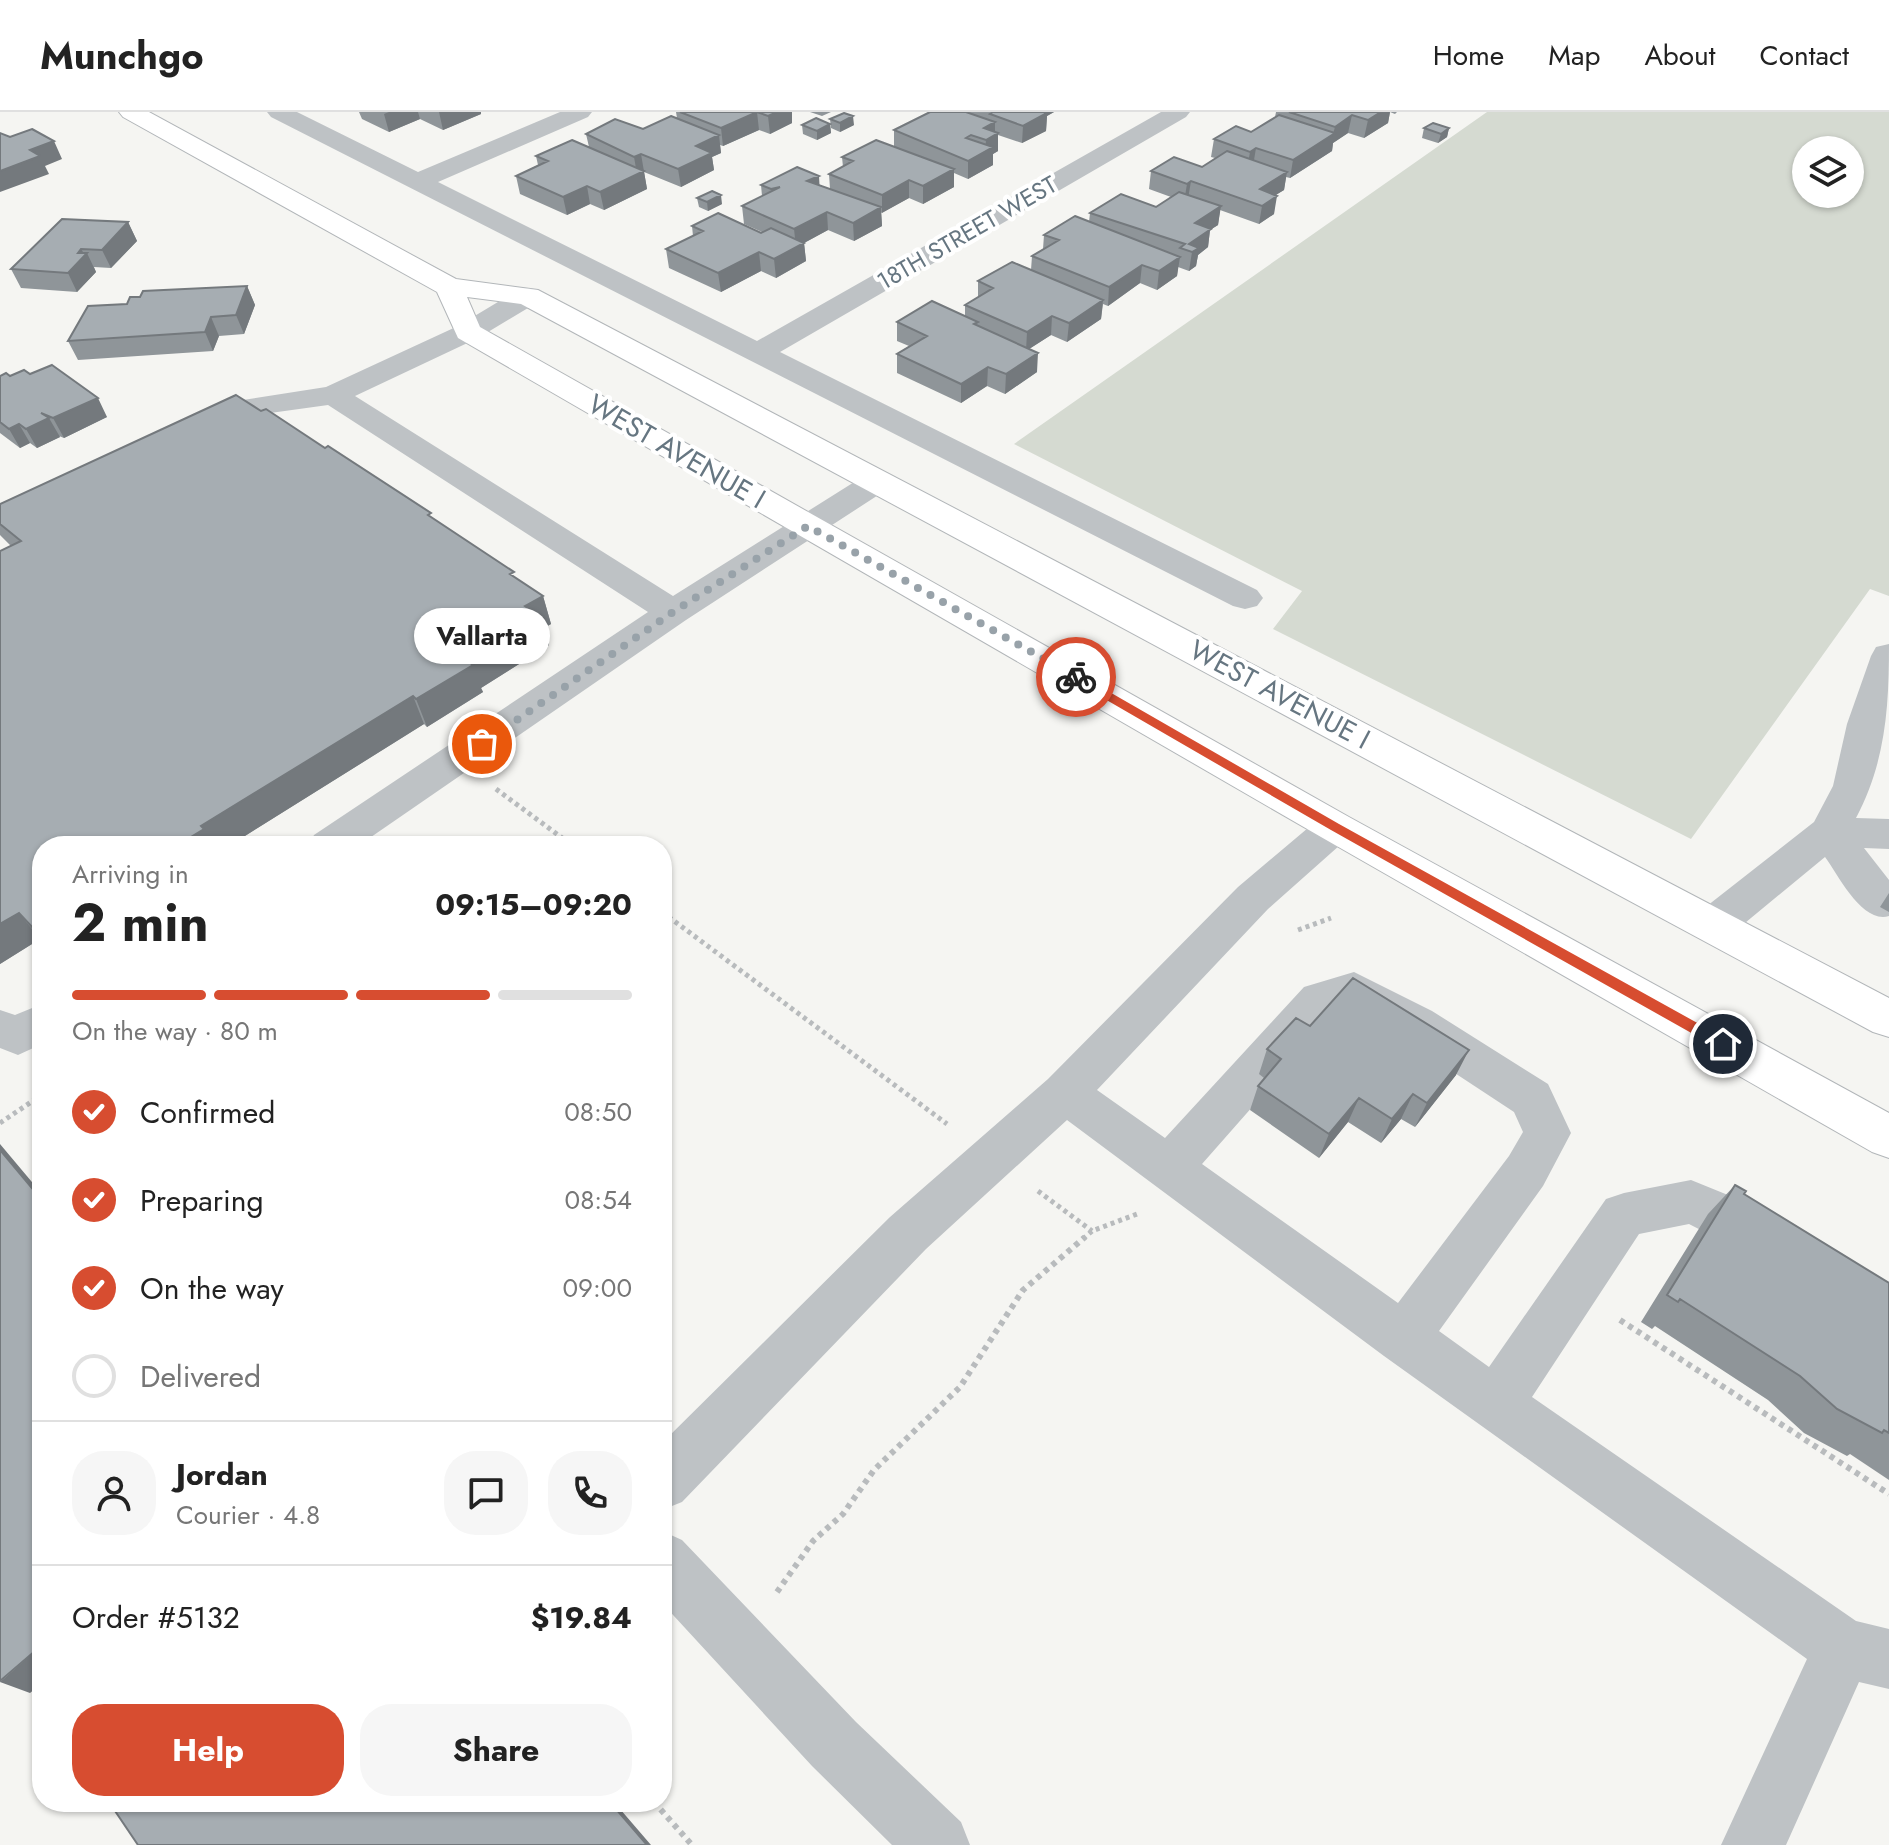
<!DOCTYPE html>
<html lang="en">
<head>
<meta charset="utf-8">
<style>
	:root { --surface:#fff; --page:#f6f6f6; --text:#222; --muted:#767676; --line:#e0e0e0; --accent:#d74d30 }
	body { margin:0; font-family:Jost,sans-serif; background:var(--page); color:var(--text); height:100vh; display:flex; flex-direction:column; font-size:30px; white-space:nowrap }
	* { box-sizing:border-box; margin:0 }
	p { font-size:26px; color:var(--muted) }
	.icon { flex:none; width:44px; height:44px; fill:none; stroke:currentColor; stroke-width:2; stroke-linecap:round; stroke-linejoin:round }
	.map { position:relative; flex:1; overflow:hidden }
	.details { position:absolute; left:32px; top:724px; width:640px; height:976px; display:flex; flex-direction:column; background:var(--surface); border-radius:32px; box-shadow:0 2px 6px #0004 }
	.details>* { flex:none }
	.fabs { position:absolute; left:1792px; top:24px; display:grid; gap:16px }
	.fabs a { display:grid; place-items:center; width:72px; height:72px; border-radius:50%; background:var(--surface); box-shadow:0 2px 6px #0004; font-size:40px }
	.pin { position:absolute; display:grid; place-items:center; width:68px; height:68px; color:#fff; margin:-34px; border:4px solid #fff; border-radius:50%; box-shadow:0 2px 8px #0007 }
	.courier { position:absolute; display:grid; place-items:center; width:80px; height:80px; margin:-40px; border:6px solid #d74d30; border-radius:50%; background:#fff; color:#222; box-shadow:0 2px 10px #0007 }
	.bubble { position:absolute; height:56px; border-radius:28px; background:var(--surface); box-shadow:0 2px 6px #0004; font-size:26px; font-weight:700; line-height:56px; text-align:center }
	.headline em { font-style:normal; font-weight:700 }
	.headline div { display:flex; flex-direction:column-reverse }
	.headline { display:flex; align-items:center; justify-content:space-between; height:136px; padding:0 40px }
	h1 { font-size:52px; font-weight:700; line-height:60px }
	.bar { display:grid; grid-template-columns:repeat(4,1fr); gap:12px 8px; align-content:center; height:96px; padding:0 40px }
	.bar i { height:10px; border-radius:6px; background:var(--line) }
	.bar .active { background:var(--accent) }
	.bar p { grid-column:span 4 }
	.line { display:flex; align-items:center; gap:20px; padding:0 40px; border-top:2px solid var(--line) }
	.line div { flex:1 }
	.round { display:grid; place-items:center; flex:none; width:84px; height:84px; border-radius:32px; background:var(--page) }
	ol { padding:0 40px; list-style:none }
	li { display:flex; align-items:center; gap:24px; height:88px }
	li p { margin-inline-start:auto }
	li .icon { padding:8px; border-radius:50%; background:var(--accent); color:#fff; stroke-width:4 }
	li:last-child { color:var(--muted) }
	li i { width:44px; height:44px; border:4px solid var(--line); border-radius:50% }
	.action { display:flex; gap:16px; margin-top:auto; padding:16px 40px }
	.action a { flex:1; height:92px; border-radius:32px; background:var(--accent); color:#fff; font-size:32px; font-weight:700; line-height:92px; text-align:center }
	.action a+a { background:var(--page); color:var(--text) }
	header { display:flex; align-items:center; gap:48px; box-sizing:border-box; height:112px; padding:0 40px; background:var(--surface); border-bottom:2px solid var(--line) }
	header strong { font-size:38px }
	nav { display:flex; gap:44px; margin-inline-start:auto; font-size:28px }
	.map>svg:first-child { display:block }
	.green { fill:#d5dad1; fill-rule:evenodd }
	.lines { fill:none; stroke-linecap:round; stroke-linejoin:round }
	.major-casing { stroke:#b2b6b9; stroke-width:2 }
	.path-far1 { stroke:#b8bbbd; stroke-width:5; stroke-dasharray:4 4; stroke-linecap:butt }
	.path { stroke:#b8bbbd; stroke-width:6; stroke-dasharray:5 5; stroke-linecap:butt }
	.minor { fill:#bec2c5; fill-rule:evenodd }
	.major { fill:#fff; fill-rule:evenodd }
	.wall { fill:#8f9599 }
	.shaded-wall { fill:#74797d }
	.building { fill:#a6adb2; stroke:#74797d; stroke-width:2 }
	.route { fill:#d74d30 }
	.done { stroke:#98a2a9; stroke-width:8; stroke-dasharray:0 14.4 }
	.labels { text-anchor:middle; stroke-width:8; stroke-linejoin:round; paint-order:stroke }
	.far-street-label { font-size:24px; fill:#667681; stroke:#fff }
	.street-label { font-size:28px; fill:#667681; stroke:#fff }
</style>
</head>
<body>
<header>
<strong>Munchgo</strong>
<nav><a>Home</a><a>Map</a><a>About</a><a>Contact</a></nav>
</header>
<div class="map">
<svg width="1889" height="1733" viewBox="0 0 1889 1733">
	<rect width="100%" height="100%" fill="#f5f5f2"/>
	<path class="green" d="M 1487,0 L 1889,0 L 1889,484 L 1870,477 L 1691,727 L 1273,517 L 1302,479 L 1014,332 ZM 1806,38 L 1850,38 L 1850,82 L 1806,82 Z"/>
	<g class="lines">
		<g class="major-casing">
			<path id="major" d="M 119,0 L 149,0 L 456,167 L 538,178 L 1889,886 L 1889,925 L 1873,920 L 521,192 L 467,185 L 480,215 L 1349,705 L 1889,1001 L 1889,1046 L 1872,1040 L 1321,725 L 458,226 L 437,180 L 123,5 Z"/>
		</g>
		<path class="path-far1" d="M 496,677 L 573,734
			M 265,734 L 276,727
			M 662,800 L 947,1012
			M 1298,818 L 1331,806
			M 0,1011 L 37,986
			M 1038,1079 L 1092,1119
			M 1083,1127 L 1092,1119 L 1137,1102"/>
		<path class="path" d="M 1620,1208 L 1889,1382
			M 777,1480 L 813,1429 L 843,1402 L 874,1358 L 960,1275 L 1023,1178 L 1085,1125
			M 654,1690 L 692,1733"/>
		<path class="minor" d="M 267,0 L 297,0 L 418,60 L 560,0 L 592,0 L 588,5 L 438,70 L 757,229 L 1161,0 L 1190,0 L 1186,5 L 780,240 L 1257,478 L 1263,486 L 1257,494 L 1245,497 L 1233,494 L 271,5 Z
			M 528,176 L 538,178 L 542,184 L 538,190 L 478,226 L 355,284 L 673,484 L 867,362 L 878,359 L 889,362 L 894,369 L 889,376 L 686,508 L 358,734 L 308,734 L 314,723 L 648,500 L 328,293 L 248,304 L 208,324 L 197,326 L 186,324 L 181,317 L 186,310 L 230,290 L 326,275 L 458,214 L 518,178 Z
			M 1889,532 C 1889,595 1886,649 1856,706 L 1889,707 L 1889,737 L 1864,736 L 1889,768 L 1889,804 C 1862,812 1839,764 1825,745 L 1728,825 L 1713,830 L 1698,825 L 1692,813 L 1698,801 L 1814,710 L 1833,674 L 1847,612 L 1871,544 L 1876,535 Z
			M 1335,700 L 1349,705 L 1355,715 L 1349,725 L 1268,797 L 1097,978 L 1165,1026 L 1304,875 L 1354,860 L 1432,899 L 1548,972 L 1571,1021 L 1543,1074 L 1439,1219 L 1489,1255 L 1606,1087 L 1624,1081 L 1691,1068 L 1755,1094 L 1783,1112 L 1790,1128 L 1783,1144 L 1765,1151 L 1689,1112 L 1639,1122 L 1532,1285 L 1856,1509 L 1889,1517 L 1889,1577 L 1859,1570 L 1786,1733 L 1721,1733 L 1807,1547 L 1384,1244 L 1067,1008 L 926,1137 L 682,1390 L 662,1398 L 662,1331 L 890,1105 L 1048,967 L 1238,775 L 1321,705 ZM 1350,897 L 1400,925 L 1514,1000 L 1523,1020 L 1509,1044 L 1398,1191 L 1202,1052 L 1335,901 Z
			M 42,892 L 42,932 L 18,943 L 0,936 L 0,898 L 15,903 Z
			M 662,1419 L 682,1428 L 856,1610 L 961,1710 L 970,1733 L 892,1733 L 812,1654 L 662,1491 Z"/>
		<use href="#major" class="major"/>
	</g>
	<path class="wall" d="M 359,0 L 481,0 L 481,2 L 443,18 L 420,7 L 389,20 L 362,7 Z
		M 676,0 L 792,0 L 792,11 L 770,22 L 759,18 L 723,34 L 720,33 L 721,41 L 712,45 L 714,58 L 681,75 L 644,60 L 647,77 L 604,98 L 590,92 L 567,103 L 520,82 L 516,64 L 538,53 L 536,44 L 589,35 L 586,22 L 643,17 L 677,6 Z
		M 810,0 L 831,0 L 822,4 Z
		M 930,0 L 1054,0 L 1047,4 L 1046,19 L 1022,31 L 998,23 L 998,39 L 993,42 L 993,53 L 968,67 L 954,61 L 954,75 L 923,92 L 909,86 L 881,101 L 882,114 L 854,129 L 828,118 L 804,131 L 806,149 L 776,166 L 761,159 L 721,180 L 669,156 L 666,137 L 693,124 L 692,114 L 761,121 L 762,120 L 744,112 L 742,94 L 762,84 L 761,73 L 820,74 L 830,77 L 829,62 L 843,55 L 842,45 L 894,35 L 894,18 Z
		M 1276,0 L 1397,0 L 1395,2 L 1390,0 L 1388,11 L 1364,26 L 1348,21 L 1333,31 L 1332,39 L 1290,66 L 1286,65 L 1284,78 L 1275,83 L 1274,102 L 1259,112 L 1220,98 L 1218,113 L 1210,118 L 1208,135 L 1198,143 L 1196,154 L 1189,159 L 1178,155 L 1177,164 L 1157,178 L 1140,171 L 1108,194 L 1103,192 L 1101,207 L 1067,230 L 1051,223 L 1029,237 L 1037,260 L 1005,282 L 987,274 L 961,291 L 897,261 L 897,242 L 909,234 L 897,229 L 897,210 L 965,204 L 965,193 L 978,185 L 978,169 L 1031,158 L 1032,144 L 1043,137 L 1044,123 L 1089,110 L 1090,101 L 1156,95 L 1171,85 L 1149,77 L 1151,59 L 1202,55 L 1215,46 L 1211,45 L 1214,27 L 1251,20 L 1275,5 Z
		M 830,7 L 854,13 L 840,20 L 831,16 Z
		M 830,12 L 831,21 L 817,28 L 803,22 L 802,13 Z
		M 1424,16 L 1449,16 L 1447,25 L 1438,31 L 1422,26 Z
		M 697,86 L 722,92 L 708,99 L 699,95 Z
		M 128,110 L 137,129 L 111,156 L 94,155 L 96,160 L 77,180 L 21,176 L 11,157 Z
		M 247,174 L 255,193 L 244,222 L 219,224 L 213,239 L 78,248 L 68,229 L 127,192 Z
		M 30,262 L 107,305 L 64,326 L 59,324 L 60,325 L 37,336 L 30,331 L 20,336 L 0,321 L 0,264 Z
		M 0,392 L 433,406 L 517,467 L 543,484 L 551,512 L 544,516 L 549,533 L 481,576 L 483,580 L 427,615 L 424,612 L 229,734 L 42,734 L 42,829 L 40,827 L 0,852 L 11,434 L 0,423 Z
		M 1889,781 L 1889,800 L 1880,795 Z
		M 1310,914 L 1456,963 L 1415,1015 L 1401,1007 L 1381,1031 L 1348,1010 L 1319,1046 L 1250,998 L 1258,974 L 1264,966 L 1259,962 L 1267,937 Z
		M 1735,1073 L 1744,1082 L 1889,1171 L 1889,1368 L 1850,1342 L 1847,1344 L 1804,1321 L 1768,1288 L 1655,1214 L 1652,1217 L 1641,1210 L 1708,1102 Z"/>
	<path class="shaded-wall" d="M 389,0 L 418,0 L 420,7 L 389,20 L 384,2 Z
		M 439,0 L 481,0 L 481,2 L 443,18 Z
		M 757,0 L 759,18 L 723,34 L 721,16 Z
		M 777,0 L 792,0 L 792,11 L 770,22 L 768,4 Z
		M 1037,0 L 1054,0 L 1047,4 L 1046,19 L 1022,31 L 1023,14 Z
		M 1381,0 L 1390,0 L 1388,11 L 1364,26 L 1368,8 Z
		M 1352,3 L 1348,21 L 1333,31 L 1332,39 L 1290,66 L 1293,48 L 1333,22 L 1335,15 Z
		M 853,4 L 854,13 L 840,20 L 840,11 Z
		M 995,10 L 995,23 L 998,21 L 998,39 L 993,42 L 993,53 L 968,67 L 968,49 L 985,40 L 986,28 L 984,16 Z
		M 830,12 L 831,21 L 817,28 L 817,19 Z
		M 1449,16 L 1447,25 L 1438,31 L 1441,22 Z
		M 719,23 L 721,41 L 712,45 L 714,58 L 681,75 L 678,57 L 696,34 Z
		M 54,29 L 62,47 L 45,54 L 49,62 L 0,80 L 0,59 L 30,38 Z
		M 1256,36 L 1253,54 L 1247,57 L 1250,40 Z
		M 641,42 L 647,77 L 604,98 L 600,80 L 637,62 L 634,45 Z
		M 954,57 L 954,75 L 923,92 L 923,74 Z
		M 1287,60 L 1284,78 L 1260,93 L 1260,77 Z
		M 819,64 L 820,82 L 807,69 Z
		M 909,68 L 909,86 L 882,101 L 882,83 Z
		M 1191,69 L 1188,87 L 1184,90 L 1187,72 Z
		M 587,74 L 590,92 L 567,103 L 563,85 Z
		M 721,83 L 722,92 L 708,99 L 707,90 Z
		M 1277,84 L 1274,102 L 1259,112 L 1262,94 Z
		M 1221,94 L 1218,113 L 1210,118 L 1208,135 L 1198,143 L 1196,154 L 1189,159 L 1192,140 L 1188,139 L 1195,111 Z
		M 881,95 L 882,114 L 854,129 L 853,111 Z
		M 827,100 L 828,118 L 804,131 L 806,149 L 776,166 L 774,147 L 796,135 L 794,117 Z
		M 128,110 L 137,129 L 111,156 L 102,138 Z
		M 81,137 L 85,143 L 87,141 L 96,160 L 77,180 L 68,161 L 78,141 Z
		M 759,140 L 761,159 L 721,180 L 718,161 Z
		M 1180,145 L 1177,164 L 1157,178 L 1159,159 Z
		M 1142,153 L 1140,171 L 1108,194 L 1109,175 Z
		M 247,174 L 255,193 L 244,222 L 236,203 Z
		M 1103,188 L 1101,207 L 1067,230 L 1069,211 Z
		M 1052,204 L 1051,223 L 1026,239 L 1027,220 Z
		M 211,205 L 219,224 L 213,239 L 205,220 Z
		M 1038,241 L 1037,260 L 1005,282 L 1006,262 Z
		M 988,255 L 987,274 L 961,291 L 961,272 Z
		M 98,286 L 107,305 L 64,326 L 53,306 Z
		M 49,306 L 60,325 L 37,336 L 26,317 Z
		M 19,312 L 30,331 L 20,336 L 9,317 Z
		M 543,484 L 551,512 L 544,516 L 549,533 L 481,576 L 483,580 L 427,615 L 416,587 L 469,550 L 525,494 Z
		M 413,584 L 424,612 L 229,734 L 176,734 L 201,714 Z
		M 19,801 L 40,827 L 0,852 L 0,812 Z
		M 42,810 L 42,827 L 33,816 Z
		M 1469,938 L 1456,963 L 1415,1015 L 1427,991 Z
		M 1413,982 L 1401,1007 L 1381,1031 L 1392,1007 Z
		M 1359,986 L 1348,1010 L 1319,1046 L 1329,1022 Z
		M 0,1032 L 42,1082 L 42,1088 L 0,1038 Z
		M 42,1533 L 42,1571 L 30,1581 L 0,1570 Z
		M 610,1690 L 614,1690 L 651,1733 L 647,1733 Z"/>
	<path class="building" d="M 680,0 L 757,0 L 721,16 Z
		M 757,0 L 777,0 L 768,4 Z
		M 930,0 L 966,0 L 995,10 L 984,16 L 998,21 L 986,28 L 971,23 L 966,26 L 993,35 L 968,49 L 894,18 Z
		M 993,0 L 1044,0 L 1047,1 L 1023,14 L 990,2 Z
		M 1289,0 L 1381,0 L 1368,8 L 1352,3 L 1335,15 Z
		M 844,1 L 853,4 L 840,11 L 830,7 Z
		M 1279,3 L 1335,21 L 1293,48 L 1256,36 L 1250,40 L 1214,27 L 1236,14 L 1251,20 Z
		M 671,4 L 719,23 L 696,34 L 712,41 L 678,57 L 641,42 L 634,45 L 586,22 L 615,7 L 643,17 Z
		M 816,6 L 830,12 L 817,19 L 802,13 Z
		M 1433,11 L 1449,16 L 1441,22 L 1424,16 Z
		M 32,17 L 54,29 L 30,38 L 40,44 L 0,59 L 0,21 L 10,25 Z
		M 572,28 L 644,59 L 600,80 L 587,74 L 563,85 L 516,64 L 548,49 L 536,44 Z
		M 876,28 L 954,57 L 923,74 L 909,68 L 882,83 L 829,62 L 853,49 L 842,45 Z
		M 1227,39 L 1287,60 L 1260,77 L 1277,84 L 1262,94 L 1191,69 L 1187,72 L 1151,59 L 1174,45 L 1202,55 Z
		M 797,55 L 819,64 L 807,69 L 881,95 L 853,111 L 827,100 L 794,117 L 742,94 L 780,75 L 771,77 L 761,73 Z
		M 712,79 L 721,83 L 707,90 L 697,86 Z
		M 1179,80 L 1221,94 L 1195,111 L 1211,117 L 1189,132 L 1199,136 L 1192,140 L 1180,136 L 1185,132 L 1090,101 L 1121,82 L 1156,95 Z
		M 718,101 L 761,121 L 771,116 L 804,131 L 774,147 L 759,140 L 718,161 L 666,137 L 703,119 L 692,114 Z
		M 1075,104 L 1180,145 L 1159,159 L 1142,153 L 1109,175 L 1032,144 L 1059,128 L 1044,123 Z
		M 62,107 L 128,110 L 102,138 L 81,137 L 78,141 L 87,141 L 68,161 L 11,157 Z
		M 1012,150 L 1103,188 L 1069,211 L 1052,204 L 1027,220 L 965,193 L 993,176 L 978,169 Z
		M 247,174 L 236,203 L 211,205 L 205,220 L 68,229 L 88,194 L 127,192 L 130,185 L 140,185 L 143,179 Z
		M 932,189 L 978,210 L 974,212 L 1038,241 L 1006,262 L 988,255 L 961,272 L 897,242 L 927,224 L 897,210 Z
		M 52,253 L 98,286 L 53,306 L 41,301 L 49,306 L 26,317 L 19,312 L 9,317 L 0,310 L 0,264 L 6,261 L 10,264 L 24,258 L 30,262 Z
		M 236,283 L 261,299 L 266,297 L 325,336 L 328,334 L 431,401 L 428,403 L 514,460 L 510,462 L 543,484 L 525,494 L 541,505 L 469,550 L 473,553 L 416,587 L 413,584 L 201,714 L 204,717 L 176,734 L 42,734 L 42,810 L 33,816 L 19,801 L 0,812 L 0,439 L 21,429 L 0,412 L 0,392 Z
		M 1353,866 L 1469,938 L 1427,991 L 1413,982 L 1392,1007 L 1359,986 L 1329,1022 L 1258,974 L 1281,947 L 1267,937 L 1296,906 L 1310,914 Z
		M 0,1038 L 42,1088 L 42,1533 L 0,1569 Z
		M 1735,1073 L 1746,1079 L 1744,1082 L 1889,1171 L 1889,1321 L 1884,1318 L 1882,1321 L 1837,1297 L 1800,1264 L 1680,1187 L 1678,1190 L 1667,1183 Z
		M 109,1690 L 610,1690 L 647,1733 L 138,1733 Z"/>
	<path class="route" d="M 1072,563 L 1080,563 L 1339,712 L 1728,928 L 1728,936 L 1718,936 L 1331,718 L 1072,568 Z"/>
	<g class="lines">
		<path class="done" d="M 482,632 L 673,500 L 808,414 L 1076,565"/>
	</g>
	<g class="labels">
		<g class="far-street-label">
			<text transform="translate(967 121) rotate(-30)" y="8">18TH STREET WEST</text>
		</g>
		<g class="street-label">
			<text transform="translate(677 339) rotate(30)" y="10">WEST AVENUE I</text>
			<text transform="translate(1280 582) rotate(28)" y="10">WEST AVENUE I</text>
		</g>
	</g>
</svg>
<div class="fabs">
<a><svg class="icon" aria-label="layers" viewBox="0 0 24 24"><path d="M12 4l9 5-9 5-9-5zM3 14l9 5 9-5"/></svg></a>
</div>
<div class="pin" style="left:482px;top:632px;background:#ea580c"><svg class="icon" aria-label="bag" viewBox="0 0 24 24"><path d="M5 8h14l-1 12H6zM9 8a3 3 0 0 1 6 0"/></svg></div>
<div class="pin" style="left:1723px;top:932px;background:#1f2937"><svg class="icon" aria-label="home" viewBox="0 0 24 24"><path d="M3 11l9-7 9 7M6 9v11h12V9"/></svg></div>
<div class="courier" style="left:1076px;top:565px"><svg class="icon" aria-label="bike" viewBox="0 0 24 24"><circle cx="6" cy="16" r="4"/><circle cx="18" cy="16" r="4"/><path d="M6 16l4-8h5l3 8M10 8l3 8H6M13 5h3"/></svg></div>
<div class="bubble" style="left:414px;top:496px;width:136px">Vallarta</div>
<section class="details">
<div class="headline"><div><h1>2 min</h1><p>Arriving in</p></div><em>09:15–09:20</em></div>
<div class="bar"><i class="active"></i><i class="active"></i><i class="active"></i><i></i><p>On the way · 80 m</p></div>
<ol>
<li><svg class="icon" aria-label="check" viewBox="0 0 24 24"><path d="M5 12l5 5 9-10"/></svg>Confirmed<p>08:50</p></li>
<li><svg class="icon" aria-label="check" viewBox="0 0 24 24"><path d="M5 12l5 5 9-10"/></svg>Preparing<p>08:54</p></li>
<li><svg class="icon" aria-label="check" viewBox="0 0 24 24"><path d="M5 12l5 5 9-10"/></svg>On the way<p>09:00</p></li>
<li><i></i>Delivered</li>
</ol>
<div class="line" style="height:144px"><a class="round"><svg class="icon" aria-label="person" viewBox="0 0 24 24"><circle cx="12" cy="8" r="4"/><path d="M4 21q1-7 8-7t8 7"/></svg></a><div><b>Jordan</b><p>Courier · 4.8</p></div><a class="round"><svg class="icon" aria-label="chat" viewBox="0 0 24 24"><path d="M4 5h16v11H9l-5 4z"/></svg></a><a class="round"><svg class="icon" aria-label="phone" viewBox="0 0 24 24"><path d="M5 4h4l2 5-3 2q2 4 5 5l2-3 5 2v4C11 20 4 13 5 4z"/></svg></a></div>
<div class="line" style="height:104px"><div>Order #5132</div><b>$19.84</b></div>
<div class="action"><a>Help</a><a>Share</a></div>
</section>
</div>
</body>
</html>
